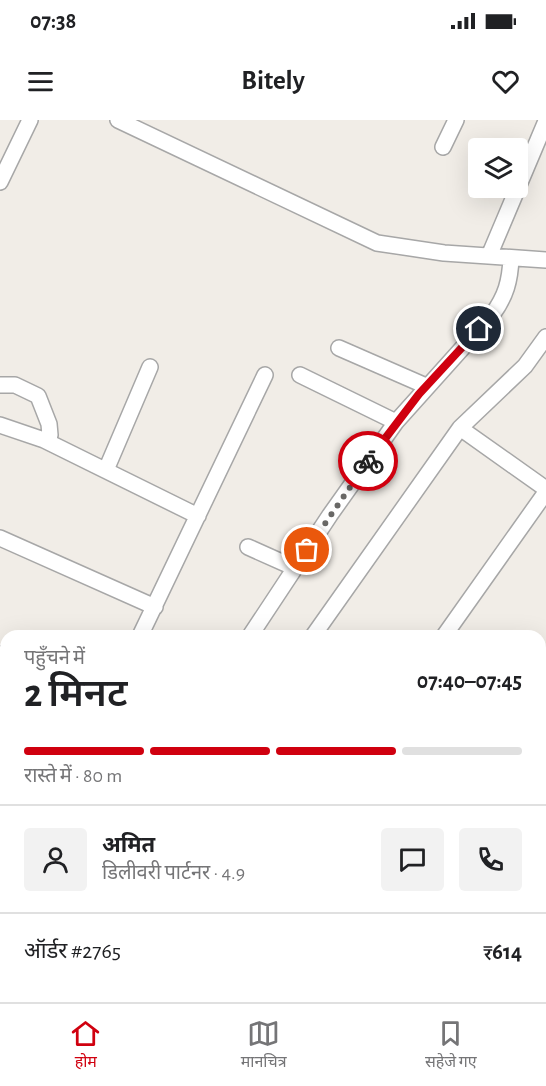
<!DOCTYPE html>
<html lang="hi">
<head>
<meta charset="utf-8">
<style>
	:root { --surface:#fff; --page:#f2f2f2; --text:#202124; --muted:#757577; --line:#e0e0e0; --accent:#d0000f }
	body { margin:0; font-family:"Alegreya Sans","Noto Sans Devanagari",sans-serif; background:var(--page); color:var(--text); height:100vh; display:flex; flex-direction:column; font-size:22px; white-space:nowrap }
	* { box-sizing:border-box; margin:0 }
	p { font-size:20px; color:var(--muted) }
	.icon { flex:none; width:33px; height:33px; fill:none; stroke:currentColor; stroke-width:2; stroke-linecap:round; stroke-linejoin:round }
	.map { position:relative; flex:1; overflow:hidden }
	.side { position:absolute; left:0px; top:510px; width:546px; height:372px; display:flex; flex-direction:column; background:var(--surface); border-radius:18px 18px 0 0; box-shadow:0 6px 24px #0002 }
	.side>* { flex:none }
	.tools { position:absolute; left:468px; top:18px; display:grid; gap:12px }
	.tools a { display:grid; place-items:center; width:60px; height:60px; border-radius:6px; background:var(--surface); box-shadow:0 6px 24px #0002; font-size:30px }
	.pin { position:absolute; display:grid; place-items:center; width:51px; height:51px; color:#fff; margin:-26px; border:3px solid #fff; border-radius:50%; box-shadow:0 2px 6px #0007 }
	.courier { position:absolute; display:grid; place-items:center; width:60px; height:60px; margin:-30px; border:4px solid #d0000f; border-radius:50%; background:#fff; color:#222; box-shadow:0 2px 8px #0007 }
	.summary em { font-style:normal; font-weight:600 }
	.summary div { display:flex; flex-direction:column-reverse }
	.summary { display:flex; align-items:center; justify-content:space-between; height:102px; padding:0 24px }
	h1 { font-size:39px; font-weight:600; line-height:45px }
	.bar { display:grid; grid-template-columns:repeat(4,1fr); gap:9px 6px; align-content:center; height:72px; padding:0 24px }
	.bar i { height:8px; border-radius:4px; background:var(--line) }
	.bar .selected { background:var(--accent) }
	.bar p { grid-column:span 4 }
	.line { display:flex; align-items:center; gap:15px; padding:0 24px; border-top:2px solid var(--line) }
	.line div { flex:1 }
	.round { display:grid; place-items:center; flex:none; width:63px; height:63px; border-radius:6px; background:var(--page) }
	.status { display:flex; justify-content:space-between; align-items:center; height:42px; padding:0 30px; background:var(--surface); direction:ltr }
	.status svg { height:16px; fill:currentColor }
	header { display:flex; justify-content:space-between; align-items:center; height:78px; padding:0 24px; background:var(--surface); font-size:27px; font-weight:600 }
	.tabs { display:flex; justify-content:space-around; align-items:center; height:84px; border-top:2px solid var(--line); background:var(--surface); font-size:16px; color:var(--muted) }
	.tabs a { display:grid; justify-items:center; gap:3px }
	.tabs .selected { color:var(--accent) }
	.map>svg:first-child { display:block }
	.building { fill:#c6bcb6 }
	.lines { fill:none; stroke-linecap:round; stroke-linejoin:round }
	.minor-casing { stroke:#a7a7a7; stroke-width:18 }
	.minor { stroke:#fff; stroke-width:15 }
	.done { stroke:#696866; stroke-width:6; stroke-dasharray:0 10.8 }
	.route { stroke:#d0000f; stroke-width:8 }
</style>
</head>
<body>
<div class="status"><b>07:38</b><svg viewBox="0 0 49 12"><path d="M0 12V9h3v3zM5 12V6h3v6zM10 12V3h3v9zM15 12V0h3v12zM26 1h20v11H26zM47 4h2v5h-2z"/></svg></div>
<header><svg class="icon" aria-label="menu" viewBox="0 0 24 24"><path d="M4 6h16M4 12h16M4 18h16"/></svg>Bitely<svg class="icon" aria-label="heart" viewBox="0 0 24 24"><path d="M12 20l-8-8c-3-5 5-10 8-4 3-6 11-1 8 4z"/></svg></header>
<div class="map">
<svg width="546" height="882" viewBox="0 0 546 882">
	<rect width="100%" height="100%" fill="#f1ede7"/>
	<path class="building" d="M 281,876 L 326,876 L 323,882 L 278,882 Z"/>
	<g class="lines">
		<g class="minor-casing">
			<path id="minor" d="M 118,0 L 377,123 L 444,133 L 546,140
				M 443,27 L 456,0
				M 0,62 L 30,0
				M 489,136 L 546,1
				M 339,228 L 426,266
				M 300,255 L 396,302
				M 0,265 L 15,265 L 38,276 L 49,304 L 50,315 L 44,320 L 0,305
				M 460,308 L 546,369
				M 44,320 L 198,396
				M 106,350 L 150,247
				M 0,418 L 155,487
				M 248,427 L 295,448
				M 140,516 L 265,255
				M 250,516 L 330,395 L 396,302 L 492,195 C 506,176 510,161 511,138
				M 313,516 L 460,308 L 525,246 L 546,217
				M 444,516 L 546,372
				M 0,534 L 6,537
				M 540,582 L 546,570
				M 0,666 L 6,658
				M 540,789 L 546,792
				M 540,831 L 546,820
				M 0,874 L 6,866
				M 178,876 L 191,882
				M 360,876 L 360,882
				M 127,882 L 130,876
				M 238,882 L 239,876
				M 515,882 L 518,876"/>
		</g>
		<use href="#minor" class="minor"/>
	</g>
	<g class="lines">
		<path class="done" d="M 307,430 L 368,341"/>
		<path class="route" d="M 368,341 L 419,274 L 479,209"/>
	</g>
</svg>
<div class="tools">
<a><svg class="icon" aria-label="layers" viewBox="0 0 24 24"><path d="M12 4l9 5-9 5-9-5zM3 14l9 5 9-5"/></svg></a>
</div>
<div class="pin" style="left:307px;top:430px;background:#ea580c"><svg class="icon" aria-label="bag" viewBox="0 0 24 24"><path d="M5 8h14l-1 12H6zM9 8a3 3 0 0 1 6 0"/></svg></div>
<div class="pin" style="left:479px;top:209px;background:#1f2937"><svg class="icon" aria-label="home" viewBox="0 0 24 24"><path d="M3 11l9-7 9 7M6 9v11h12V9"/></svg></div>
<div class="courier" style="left:368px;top:341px"><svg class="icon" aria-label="bike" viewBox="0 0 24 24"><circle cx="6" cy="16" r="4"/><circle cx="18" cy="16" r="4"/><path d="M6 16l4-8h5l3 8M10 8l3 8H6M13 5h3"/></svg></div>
<section class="side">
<div class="summary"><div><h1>2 मिनट</h1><p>पहुँचने में</p></div><em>07:40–07:45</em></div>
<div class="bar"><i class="selected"></i><i class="selected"></i><i class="selected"></i><i></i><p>रास्ते में · 80 m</p></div>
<div class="line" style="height:108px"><a class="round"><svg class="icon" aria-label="person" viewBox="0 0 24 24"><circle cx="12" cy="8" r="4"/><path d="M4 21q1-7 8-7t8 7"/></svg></a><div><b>अमित</b><p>डिलीवरी पार्टनर · 4.9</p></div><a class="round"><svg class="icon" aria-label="chat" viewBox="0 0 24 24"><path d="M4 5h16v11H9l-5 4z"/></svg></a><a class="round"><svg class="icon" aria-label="phone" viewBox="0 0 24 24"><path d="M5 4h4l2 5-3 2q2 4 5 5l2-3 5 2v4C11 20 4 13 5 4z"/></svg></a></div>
<div class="line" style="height:78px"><div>ऑर्डर #2765</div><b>₹614</b></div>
</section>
</div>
<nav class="tabs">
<a class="selected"><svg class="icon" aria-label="home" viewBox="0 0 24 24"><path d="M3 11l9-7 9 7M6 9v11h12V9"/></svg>होम</a>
<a><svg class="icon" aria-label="map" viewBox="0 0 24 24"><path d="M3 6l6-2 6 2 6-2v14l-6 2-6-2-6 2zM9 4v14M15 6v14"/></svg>मानचित्र</a>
<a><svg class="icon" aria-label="saved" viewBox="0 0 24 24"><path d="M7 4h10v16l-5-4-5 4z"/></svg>सहेजे गए</a>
</nav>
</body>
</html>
